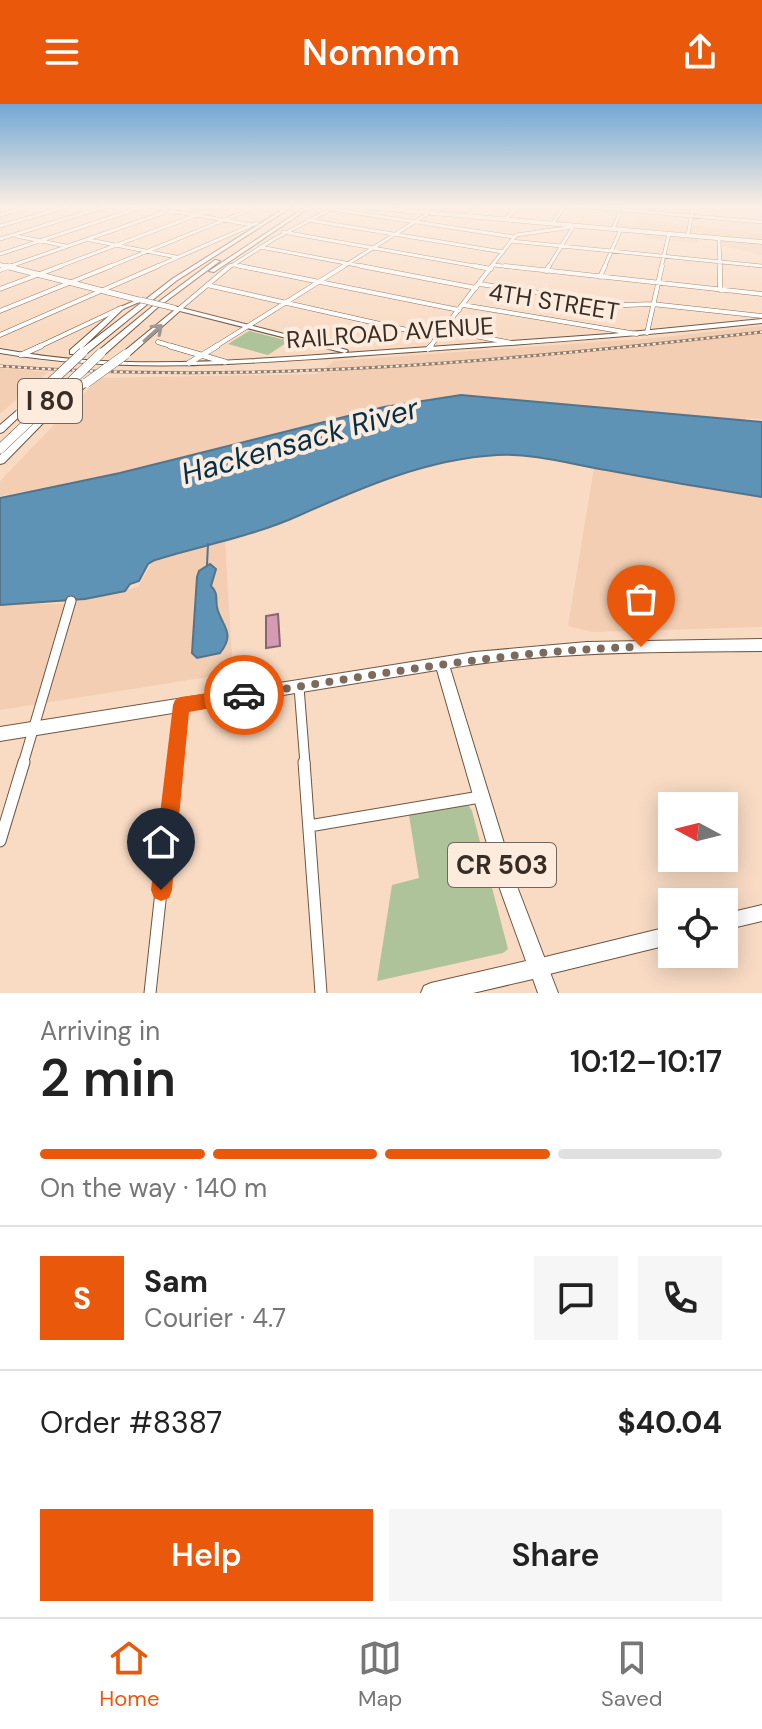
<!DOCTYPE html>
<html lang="en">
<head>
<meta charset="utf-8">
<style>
	:root { --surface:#fff; --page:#f6f6f6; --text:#222; --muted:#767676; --line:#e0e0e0; --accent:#ea580c }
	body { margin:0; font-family:"DM Sans",sans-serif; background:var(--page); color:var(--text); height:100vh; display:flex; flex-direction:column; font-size:30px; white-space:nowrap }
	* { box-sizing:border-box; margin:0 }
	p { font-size:26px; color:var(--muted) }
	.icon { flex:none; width:44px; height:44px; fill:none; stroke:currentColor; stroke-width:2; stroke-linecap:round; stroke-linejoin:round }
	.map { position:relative; height:889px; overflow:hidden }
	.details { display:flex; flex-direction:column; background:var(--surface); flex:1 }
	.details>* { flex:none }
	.needle { width:52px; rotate:277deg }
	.controls { position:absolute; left:658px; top:688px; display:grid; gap:16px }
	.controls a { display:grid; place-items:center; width:80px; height:80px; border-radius:0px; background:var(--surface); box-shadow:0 4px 20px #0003; font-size:40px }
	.pin { position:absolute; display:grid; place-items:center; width:68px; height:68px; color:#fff; margin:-82px -34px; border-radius:50% 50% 50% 0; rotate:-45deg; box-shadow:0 0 8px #0007 }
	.pin .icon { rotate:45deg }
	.courier { position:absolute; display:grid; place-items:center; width:80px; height:80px; margin:-40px; border:6px solid #ea580c; border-radius:50%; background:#fff; color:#222; box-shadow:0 2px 10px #0007 }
	.overview em { font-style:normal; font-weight:600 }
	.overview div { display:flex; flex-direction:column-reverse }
	.overview { display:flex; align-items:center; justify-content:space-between; height:136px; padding:0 40px }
	h1 { font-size:52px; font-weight:600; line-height:60px }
	.bar { display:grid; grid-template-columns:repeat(4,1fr); gap:12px 8px; align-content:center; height:96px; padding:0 40px }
	.bar i { height:10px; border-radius:6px; background:var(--line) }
	.bar .active { background:var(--accent) }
	.bar p { grid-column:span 4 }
	.line { display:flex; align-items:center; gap:20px; padding:0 40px; border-top:2px solid var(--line) }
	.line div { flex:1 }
	.round { display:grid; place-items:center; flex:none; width:84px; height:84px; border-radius:0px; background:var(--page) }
	.primary-button { display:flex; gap:16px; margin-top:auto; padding:16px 40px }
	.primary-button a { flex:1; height:92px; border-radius:0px; background:var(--accent); color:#fff; font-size:32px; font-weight:600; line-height:92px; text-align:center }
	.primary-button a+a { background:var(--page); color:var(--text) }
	header { display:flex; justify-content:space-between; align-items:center; height:104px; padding:0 40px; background:var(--accent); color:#fff; font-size:36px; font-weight:600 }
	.menu { display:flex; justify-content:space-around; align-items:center; height:112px; border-top:2px solid var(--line); background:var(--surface); font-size:22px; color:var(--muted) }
	.menu a { display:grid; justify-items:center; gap:4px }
	.menu .active { color:var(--accent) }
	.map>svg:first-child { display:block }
	.built { fill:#f3ceb2 }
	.green { fill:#aec399 }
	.water { fill:#5f93b5; stroke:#53748a; stroke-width:2 }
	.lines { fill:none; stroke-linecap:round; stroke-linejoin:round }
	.stream { stroke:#53748a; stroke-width:2 }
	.building { fill:#d59bb3; stroke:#866673; stroke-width:2 }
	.minor-far4-casing { stroke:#6f5642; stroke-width:4 }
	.minor-far3-casing { stroke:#6f5642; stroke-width:5 }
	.minor-far2-casing { stroke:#6f5642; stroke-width:6 }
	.minor-far1-casing { stroke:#6f5642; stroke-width:11 }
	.minor-casing { stroke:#6f5642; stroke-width:13 }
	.tertiary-far1-casing { stroke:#6f5642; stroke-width:5 }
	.tertiary-casing { stroke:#6f5642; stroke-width:6 }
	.secondary-casing { stroke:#6f5642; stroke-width:2 }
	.primary-casing { stroke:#6f5642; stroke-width:2 }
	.motorway-casing { stroke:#6f5642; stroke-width:2 }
	.minor-far4 { stroke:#fff; stroke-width:3 }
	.minor-far3 { stroke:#fff; stroke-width:4 }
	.minor-far2 { stroke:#fff; stroke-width:5 }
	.minor-far1 { stroke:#fff; stroke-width:9 }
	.minor { stroke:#fff; stroke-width:11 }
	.tertiary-far1 { stroke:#fff; stroke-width:4 }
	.tertiary { stroke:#fff; stroke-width:5 }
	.secondary { fill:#fff; fill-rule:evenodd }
	.primary { fill:#fff; fill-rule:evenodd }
	.motorway { fill:#fff; fill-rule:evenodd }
	.rail-casing { stroke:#8e7a6b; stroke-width:3 }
	.rail { stroke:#fdebdd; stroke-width:2; stroke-dasharray:3; stroke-linecap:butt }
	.secondary-bridge-casing { stroke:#6f5642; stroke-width:6; stroke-linecap:butt }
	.motorway-bridge-casing { stroke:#6f5642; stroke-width:10; stroke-linecap:butt }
	.secondary-bridge { stroke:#fff; stroke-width:5 }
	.motorway-bridge { stroke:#fff; stroke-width:9 }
	.oneway { stroke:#9c9692 }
	.route { fill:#ea580c }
	.done { stroke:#7c6a5c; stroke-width:8; stroke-dasharray:0 14.4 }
	.labels { text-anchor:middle; stroke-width:8; stroke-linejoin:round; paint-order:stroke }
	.far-street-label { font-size:24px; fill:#382d24; stroke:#fdebdd }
	.shield { fill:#fdebdd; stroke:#73665c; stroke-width:2 }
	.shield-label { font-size:26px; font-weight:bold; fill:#382d24 }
	.water-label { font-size:30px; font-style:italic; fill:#023048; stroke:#fdebdd }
</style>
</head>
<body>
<header><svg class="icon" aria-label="menu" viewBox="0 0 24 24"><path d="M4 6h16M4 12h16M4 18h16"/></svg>Nomnom<svg class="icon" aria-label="share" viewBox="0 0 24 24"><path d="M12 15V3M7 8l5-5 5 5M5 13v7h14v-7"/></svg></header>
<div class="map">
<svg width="762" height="889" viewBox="0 0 762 889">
	<rect width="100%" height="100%" fill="#f9dbc4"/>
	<path class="built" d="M 636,114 L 762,130 L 762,151 L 723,142 L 722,137 L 698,135 L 697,139 L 644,134 L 643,126 L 617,124 L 618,120 L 634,122 Z
		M 762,222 L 762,315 L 745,314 L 746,318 L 431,294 L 120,369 L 0,392 L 0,377 L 99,274 L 316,270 L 334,257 L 654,234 Z
		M 0,264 L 48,268 L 0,310 Z
		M 594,364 L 762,393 L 762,523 L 593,528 L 568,522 Z
		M 225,437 L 233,569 L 0,606 L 0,500 L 67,500 L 138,483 L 154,455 Z"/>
	<path class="green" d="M 249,227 L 289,237 L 268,251 L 228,240 Z
		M 461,700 L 469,702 L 472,707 L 508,845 L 503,849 L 377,877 L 392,781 L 419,774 L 409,711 Z"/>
	<path class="water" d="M 461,291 L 762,318 L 762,393 C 710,385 658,376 606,366 C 571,360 533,349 497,351 C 427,355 363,383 300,411 C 254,432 203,441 155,456 L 148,460 L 139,477 L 130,480 L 125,487 L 85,495 L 0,501 L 0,394 L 120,369 L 384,303 Z
		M 210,460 L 216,465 L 211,482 C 220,491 214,496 218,507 C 224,524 235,530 220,549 L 197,554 L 192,549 L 197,473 L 199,467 Z"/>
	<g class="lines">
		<path class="stream" d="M 207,461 L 208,440"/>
	</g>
	<path class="building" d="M 278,510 L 280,542 L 266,544 L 266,512 Z"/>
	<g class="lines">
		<g class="minor-far4-casing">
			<path id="minor-far4" d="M 144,102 L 252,121
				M 577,102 L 762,118
				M 331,105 L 514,133
				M 435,109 L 443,102
				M 0,111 L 30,102
				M 468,112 L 478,102
				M 506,115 L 519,102
				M 308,116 L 503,148
				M 553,119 L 565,102
				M 0,122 L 69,102
				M 613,125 L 622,104
				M 283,128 L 486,164
				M 688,131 L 693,102
				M 16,132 L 66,142
				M 719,134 L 720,164
				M 0,135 L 107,102
				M 90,136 L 176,153
				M 511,137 L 762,162
				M 260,143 L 372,164
				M 0,150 L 145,102
				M 234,161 L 250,164
				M 494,161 L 523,164
				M 5,164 L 183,102
				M 55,164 L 221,102
				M 106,164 L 259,102
				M 153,164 L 257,119
				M 228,164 L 274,135 L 337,102
				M 341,164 L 429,109
				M 490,164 L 516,131 L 573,123
				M 548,164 L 573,123
				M 604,164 L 621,125
				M 661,164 L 669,130"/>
		</g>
		<g class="minor-far3-casing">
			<path id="minor-far3" d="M 240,162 L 459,206
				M 361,162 L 476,184
				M 475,162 L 491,165
				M 505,162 L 762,190
				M 720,162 L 720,186
				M 0,166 L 11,162
				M 546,167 L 549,162
				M 600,173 L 605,162
				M 479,180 L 625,201 L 652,200 L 762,212
				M 207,181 L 438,233
				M 0,185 L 61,162
				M 463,201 L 637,230
				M 179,205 L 230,162
				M 0,207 L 111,162
				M 443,226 L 512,239
				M 647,229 L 662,162
				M 0,231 L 158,162
				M 158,238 L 177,244
				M 36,244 L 121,204
				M 213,244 L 344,162
				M 429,244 L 492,162"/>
		</g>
		<g class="minor-far2-casing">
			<path id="minor-far2" d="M 170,242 L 225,258
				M 428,245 L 431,242
				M 21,251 L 41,242
				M 189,259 L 217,242"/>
		</g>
		<g class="minor-far1-casing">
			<path id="minor-far1" d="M 299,583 L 305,660
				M 23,660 L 71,497
				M 175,660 L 181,601"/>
		</g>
		<g class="minor-casing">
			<path id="minor" d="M 304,658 L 321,889
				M 309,722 L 480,693
				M 0,737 L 24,658
				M 150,889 L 175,658"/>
		</g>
		<g class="tertiary-far1-casing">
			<path id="tertiary-far1" d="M 353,102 L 762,138
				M 0,161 L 13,164"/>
		</g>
		<g class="tertiary-casing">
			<path id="tertiary" d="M 5,162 L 139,196"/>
		</g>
		<g class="secondary-casing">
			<path id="secondary" d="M 139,195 L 144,196 L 123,205 L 118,204 Z
				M 174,202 L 347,246 L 348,247 L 345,249 L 610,230 L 762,215 L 762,219 C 631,233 500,242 369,251 C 244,260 125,270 0,249 L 0,245 C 28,250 57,254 86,256 C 172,262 259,255 345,249 L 172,205 L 171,204 Z
				M 762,801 L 762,817 L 724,826 L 724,810 Z
				M 672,822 L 672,840 L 537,873 L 531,870 L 528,864 L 531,858 L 537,855 Z"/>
		</g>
		<g class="primary-casing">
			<path id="primary" d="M 762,535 L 762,547 C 658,548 553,547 450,564 L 518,785 L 558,889 L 538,889 L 533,875 L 473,889 L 421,889 L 424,882 L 431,879 L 526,857 L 500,785 L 437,566 L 0,637 L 0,623 L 475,548 L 587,538 Z"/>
		</g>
		<g class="motorway-casing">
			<path id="motorway" d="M 288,102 L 293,102 L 176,177 L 86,250 L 80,250 L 80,246 L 172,175 Z
				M 307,102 L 312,102 L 214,168 L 209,167 Z
				M 215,156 L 220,157 L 157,204 L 104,251 L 98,251 L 98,247 L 153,202 Z
				M 119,203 L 124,204 L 76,250 L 70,250 L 70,246 Z
				M 177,204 L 182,205 L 129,252 L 123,252 L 123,248 Z
				M 83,277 L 90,279 L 51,311 L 4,359 L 0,360 L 0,351 L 45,307 Z
				M 21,303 L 25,306 L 24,308 L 3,328 L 0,329 L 0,321 Z"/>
		</g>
		<use href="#minor-far4" class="minor-far4"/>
		<use href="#minor-far3" class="minor-far3"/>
		<use href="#minor-far2" class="minor-far2"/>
		<use href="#minor-far1" class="minor-far1"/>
		<use href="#minor" class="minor"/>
		<use href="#tertiary-far1" class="tertiary-far1"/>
		<use href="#tertiary" class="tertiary"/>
		<use href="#secondary" class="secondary"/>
		<use href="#primary" class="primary"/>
		<use href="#motorway" class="motorway"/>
		<g class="rail-casing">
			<path id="rail" d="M 0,262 C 253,281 510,257 762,228"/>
		</g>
		<use href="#rail" class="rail"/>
		<g class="secondary-bridge-casing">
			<path id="secondary-bridge" d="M 141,196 L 174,204"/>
		</g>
		<g class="motorway-bridge-casing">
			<path id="motorway-bridge" d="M 86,279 L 126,250
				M 21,306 L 83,248
				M 0,345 L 101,249"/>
		</g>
		<use href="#secondary-bridge" class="secondary-bridge"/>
		<use href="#motorway-bridge" class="motorway-bridge"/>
	</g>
	<defs><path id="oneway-shaft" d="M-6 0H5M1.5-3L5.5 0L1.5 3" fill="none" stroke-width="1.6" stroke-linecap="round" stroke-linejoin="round" transform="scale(2)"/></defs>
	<use class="oneway" href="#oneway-shaft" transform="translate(153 229) rotate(-42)"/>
	<linearGradient id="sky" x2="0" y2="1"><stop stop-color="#71a7d4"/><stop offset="0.45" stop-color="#fcefe4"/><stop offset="1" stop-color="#fcefe4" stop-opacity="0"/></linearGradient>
	<rect width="762" height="227" fill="url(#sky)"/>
	<path class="route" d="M 244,584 L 250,586 L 252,591 L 250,597 L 189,608 L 172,786 L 169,794 L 161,797 L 154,794 L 151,786 L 173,601 L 175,596 L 181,593 Z"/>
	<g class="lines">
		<path class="done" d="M 244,591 C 377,571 507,546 641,543"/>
	</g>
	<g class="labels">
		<g class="far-street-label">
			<text transform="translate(554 198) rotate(9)" y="8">4TH STREET</text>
			<text transform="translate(390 229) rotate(-4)" y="8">RAILROAD AVENUE</text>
		</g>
		<g class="shield">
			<rect x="18" y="275" width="64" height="44" rx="6"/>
			<rect x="448" y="739" width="108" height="44" rx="6"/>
		</g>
		<g class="shield-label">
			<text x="50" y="306">I 80</text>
			<text x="502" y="770">CR 503</text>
		</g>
		<g class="water-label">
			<text transform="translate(300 337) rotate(-16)" y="10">Hackensack River</text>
		</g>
	</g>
</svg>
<div class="controls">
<a><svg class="needle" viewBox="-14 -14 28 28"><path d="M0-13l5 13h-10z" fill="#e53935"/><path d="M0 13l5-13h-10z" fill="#767676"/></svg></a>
<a><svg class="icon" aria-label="locate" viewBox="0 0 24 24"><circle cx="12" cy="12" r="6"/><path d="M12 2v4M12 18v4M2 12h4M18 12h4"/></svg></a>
</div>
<div class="pin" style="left:641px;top:543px;background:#ea580c"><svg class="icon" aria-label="bag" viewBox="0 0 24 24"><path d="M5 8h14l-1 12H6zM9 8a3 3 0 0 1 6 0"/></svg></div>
<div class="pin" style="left:161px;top:786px;background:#1f2937"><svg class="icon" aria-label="home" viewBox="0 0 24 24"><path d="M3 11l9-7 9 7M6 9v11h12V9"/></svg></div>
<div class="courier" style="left:244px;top:591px"><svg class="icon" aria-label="car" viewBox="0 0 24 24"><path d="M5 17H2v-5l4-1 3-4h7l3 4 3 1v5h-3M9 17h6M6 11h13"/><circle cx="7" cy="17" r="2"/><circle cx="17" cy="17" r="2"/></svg></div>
</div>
<section class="details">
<div class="overview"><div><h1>2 min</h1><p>Arriving in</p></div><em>10:12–10:17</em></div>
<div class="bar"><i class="active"></i><i class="active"></i><i class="active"></i><i></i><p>On the way · 140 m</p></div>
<div class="line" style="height:144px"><b class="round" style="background:var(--accent);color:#fff">S</b><div><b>Sam</b><p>Courier · 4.7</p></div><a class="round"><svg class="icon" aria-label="chat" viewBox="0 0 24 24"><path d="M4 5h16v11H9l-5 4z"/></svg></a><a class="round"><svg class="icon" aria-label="phone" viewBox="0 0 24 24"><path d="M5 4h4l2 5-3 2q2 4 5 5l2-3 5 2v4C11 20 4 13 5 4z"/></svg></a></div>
<div class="line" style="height:104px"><div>Order #8387</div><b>$40.04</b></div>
<div class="primary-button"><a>Help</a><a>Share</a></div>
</section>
<nav class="menu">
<a class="active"><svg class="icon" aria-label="home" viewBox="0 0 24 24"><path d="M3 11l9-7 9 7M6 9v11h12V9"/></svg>Home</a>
<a><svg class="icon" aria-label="map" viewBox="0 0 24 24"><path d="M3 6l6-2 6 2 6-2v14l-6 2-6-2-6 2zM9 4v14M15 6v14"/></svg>Map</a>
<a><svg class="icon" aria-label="saved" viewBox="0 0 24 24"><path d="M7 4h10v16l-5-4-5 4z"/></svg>Saved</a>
</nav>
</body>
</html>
